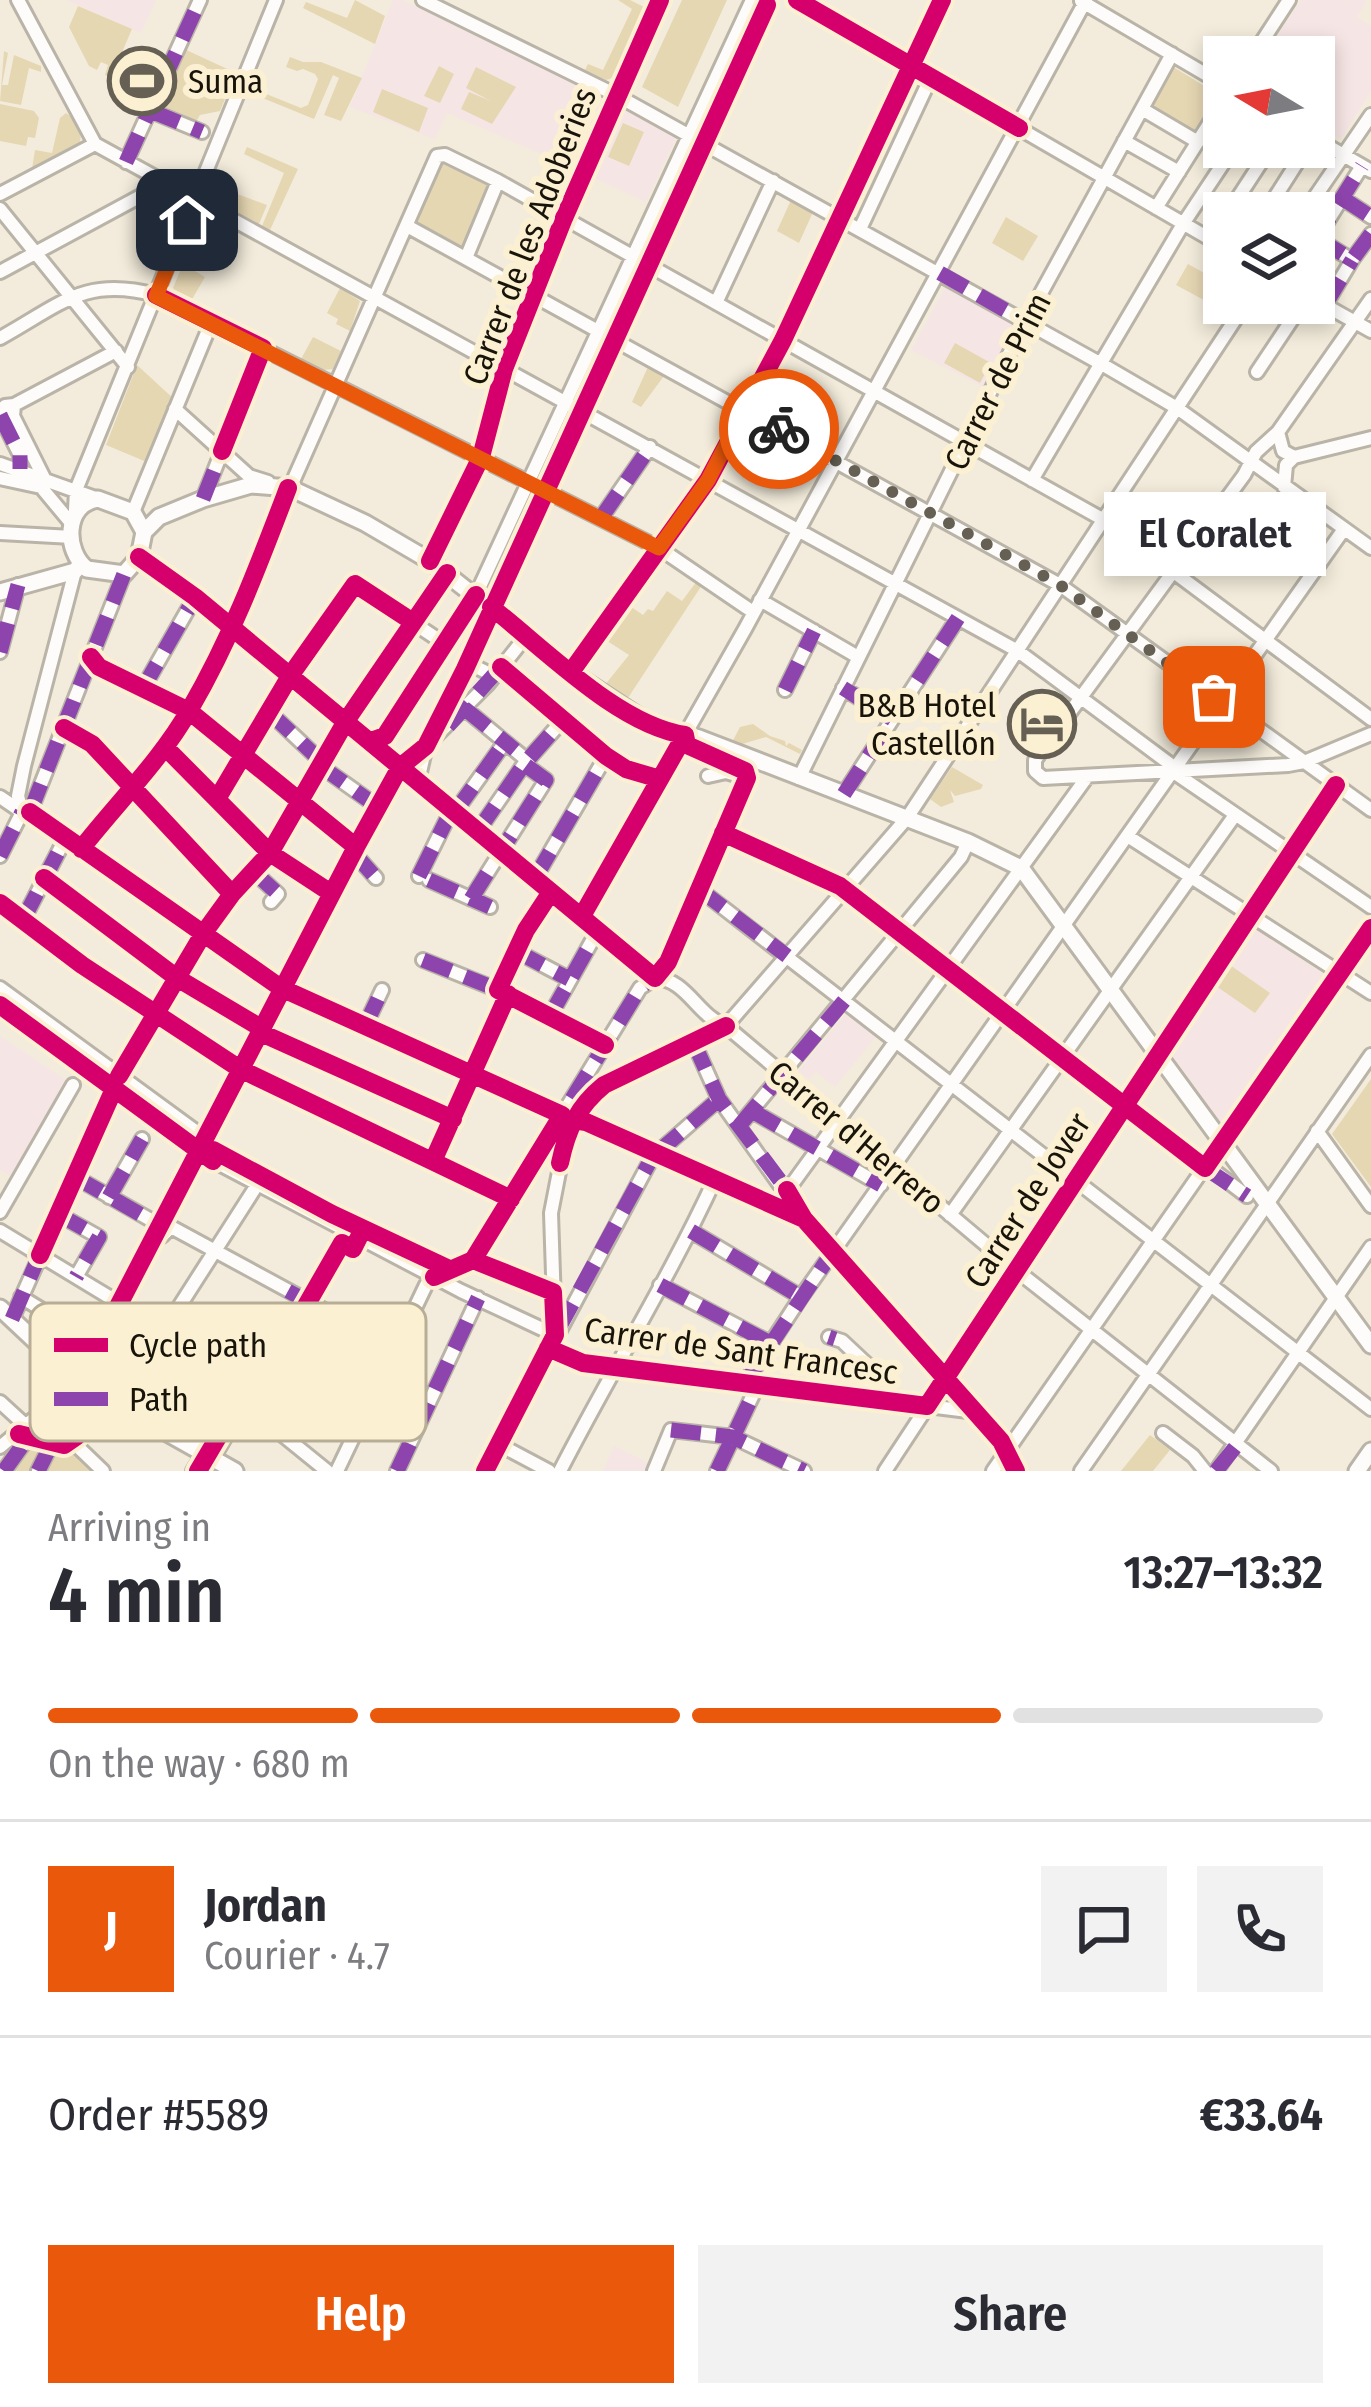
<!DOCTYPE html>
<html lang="en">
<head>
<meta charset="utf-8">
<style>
	:root { --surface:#fff; --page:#f2f2f3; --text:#2b2b33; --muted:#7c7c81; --line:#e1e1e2; --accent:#ea580c }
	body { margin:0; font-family:"Fira Sans Condensed",sans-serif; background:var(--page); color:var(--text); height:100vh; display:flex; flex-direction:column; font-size:45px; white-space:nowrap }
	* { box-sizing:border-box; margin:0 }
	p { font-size:39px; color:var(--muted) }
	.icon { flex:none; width:66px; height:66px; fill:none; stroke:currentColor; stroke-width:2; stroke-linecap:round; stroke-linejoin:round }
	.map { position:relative; height:1471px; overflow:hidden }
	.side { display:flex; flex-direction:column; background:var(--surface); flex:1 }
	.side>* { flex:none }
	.needle { width:78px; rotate:280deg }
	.controls { position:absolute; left:1203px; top:36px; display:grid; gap:24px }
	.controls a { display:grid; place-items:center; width:132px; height:132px; border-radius:0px; background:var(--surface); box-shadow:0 6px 18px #0003; font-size:60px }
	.pin { position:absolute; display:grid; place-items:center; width:102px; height:102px; color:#fff; margin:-51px; border-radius:24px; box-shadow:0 6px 18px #0006 }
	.courier { position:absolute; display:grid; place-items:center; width:120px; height:120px; margin:-60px; border:9px solid #ea580c; border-radius:50%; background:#fff; color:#222; box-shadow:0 3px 15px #0007 }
	.bubble { position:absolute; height:84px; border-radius:0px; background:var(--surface); box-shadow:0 6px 18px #0003; font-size:39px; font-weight:600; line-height:84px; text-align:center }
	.overview em { font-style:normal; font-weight:600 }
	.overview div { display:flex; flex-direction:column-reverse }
	.overview { display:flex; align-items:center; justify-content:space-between; height:204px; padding:0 48px }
	h1 { font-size:78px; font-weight:600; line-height:90px }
	.bar { display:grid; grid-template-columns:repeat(4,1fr); gap:18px 12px; align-content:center; height:144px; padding:0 48px }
	.bar i { height:15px; border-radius:9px; background:var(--line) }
	.bar .active { background:var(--accent) }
	.bar p { grid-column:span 4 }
	.line { display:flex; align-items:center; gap:30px; padding:0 48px; border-top:3px solid var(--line) }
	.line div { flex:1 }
	.round { display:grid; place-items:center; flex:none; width:126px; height:126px; border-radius:0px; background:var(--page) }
	.cta { display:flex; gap:24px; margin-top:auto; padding:24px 48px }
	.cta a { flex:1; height:138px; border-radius:0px; background:var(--accent); color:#fff; font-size:48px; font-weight:600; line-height:138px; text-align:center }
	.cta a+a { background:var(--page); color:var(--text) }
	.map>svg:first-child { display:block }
	.education { fill:#f5e5e4 }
	.green { fill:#e6d7b3 }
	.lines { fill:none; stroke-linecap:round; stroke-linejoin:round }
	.minor-casing { stroke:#b9b4a7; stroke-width:18 }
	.major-casing { stroke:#b9b4a7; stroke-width:21 }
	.minor { stroke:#fdfcfa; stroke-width:12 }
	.major { stroke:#fdfcfa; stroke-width:15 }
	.quiet { stroke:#8e44ad; stroke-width:15; stroke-dasharray:30 15; stroke-linecap:butt }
	.cycleway-casing { stroke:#fcf0d3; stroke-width:26 }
	.cycleway { stroke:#d6006c; stroke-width:18 }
	.done { stroke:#656053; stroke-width:12; stroke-dasharray:0 21.6 }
	.route { stroke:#ea580c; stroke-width:15 }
	.labels { text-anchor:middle; stroke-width:12; stroke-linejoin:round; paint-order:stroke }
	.poi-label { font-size:33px; fill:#181409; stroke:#fcf0d3; text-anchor:start }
	.street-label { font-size:33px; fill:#181409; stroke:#fcf0d3 }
	.key { fill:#fcf0d3; stroke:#b8ae96; stroke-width:3 }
	.key-label { font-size:33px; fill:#181409 }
</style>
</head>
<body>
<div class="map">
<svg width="1371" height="1471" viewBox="0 0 1371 1471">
	<rect width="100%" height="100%" fill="#f3ecdc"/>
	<path class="education" d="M 66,0 L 156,0 L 141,33 Z
		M 393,0 L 402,0 L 606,98 L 576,169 L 447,113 L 435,139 L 350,107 Z
		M 1301,0 L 1367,0 L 1357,17 L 1371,26 L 1371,91 L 1341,139 L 1314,123 L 1314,57 L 1263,57 Z
		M 623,108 L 678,134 L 646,202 L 592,177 Z
		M 947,285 L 1017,323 L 985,388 L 911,350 Z
		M 1249,928 L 1256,929 L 1326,976 L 1328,981 L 1228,1123 L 1222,1124 L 1168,1056 Z
		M 850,1009 L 879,1033 L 835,1087 L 816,1072 L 809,1079 L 799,1071 Z
		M 0,1036 L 69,1082 L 13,1177 L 0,1170 Z
		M 614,1446 L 653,1465 L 650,1471 L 603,1471 Z"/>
	<path class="green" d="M 355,0 L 385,16 L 375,44 L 303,8 L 306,2 L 347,18 Z
		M 618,0 L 630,0 L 648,9 L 616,77 L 606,80 L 585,70 L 588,64 L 603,70 L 632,9 Z
		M 682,0 L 727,0 L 678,107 L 642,87 Z
		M 78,6 L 132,29 L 111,78 L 105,75 L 108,65 L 101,62 L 97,70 L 89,66 L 69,27 Z
		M 182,48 L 236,73 L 220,111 L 200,115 L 189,135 L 157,120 L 155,112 Z
		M 4,51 L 8,53 L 2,85 L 8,85 L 14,55 L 41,66 L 41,72 L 29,68 L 21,105 L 0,101 Z
		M 290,57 L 303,62 L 321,62 L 362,78 L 341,121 L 324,115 L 339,78 L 333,75 L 314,119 L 248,92 L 255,75 L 254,89 L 301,108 L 308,105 L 318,79 L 315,74 L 303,69 L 297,71 L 286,67 Z
		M 1170,65 L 1221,96 L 1196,133 L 1149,105 Z
		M 439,66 L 454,74 L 440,103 L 424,96 Z
		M 476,67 L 516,87 L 492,124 L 461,109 L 469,92 L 491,101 L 466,88 Z
		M 382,89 L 428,108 L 419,132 L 373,112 Z
		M 0,104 L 34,111 L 39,118 L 35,138 L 28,137 L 26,146 L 0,141 Z
		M 66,113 C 76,119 84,134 79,145 L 32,169 L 35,150 L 52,153 L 60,118 Z
		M 623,123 L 644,132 L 629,166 L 608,157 Z
		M 247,147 L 298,169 L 270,230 L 262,226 L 284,173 L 244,154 Z
		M 439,159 L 491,183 L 461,250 L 413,225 Z
		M 229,191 L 267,205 L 259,224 L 223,204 Z
		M 791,200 L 813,212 L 799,243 L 777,231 Z
		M 202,216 L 227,227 L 215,249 L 205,245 L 200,251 L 186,243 L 196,220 Z
		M 1006,217 L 1038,236 L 1023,261 L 992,243 Z
		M 183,264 L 205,277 L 191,301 L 176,294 L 173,288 Z
		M 1188,264 L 1224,284 L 1215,306 L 1176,285 Z
		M 340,288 L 360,301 L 350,331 L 336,324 L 338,319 L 327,313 Z
		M 313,337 L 341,351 L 333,369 L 323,370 L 301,359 Z
		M 955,343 L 991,363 L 980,383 L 944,363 Z
		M 137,365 L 175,400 L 149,463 L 106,445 Z
		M 648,367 L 664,376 L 641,407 L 632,402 Z
		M 697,581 L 702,585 L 626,701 L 604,686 L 629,655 L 601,637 L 627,604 L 643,615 L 648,609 L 653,611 L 667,591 L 682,601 Z
		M 753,724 L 770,736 L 785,741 L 786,746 L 789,743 L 802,750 L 800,754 L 766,737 L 729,748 L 740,727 Z
		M 952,767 L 983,785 L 981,789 L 955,796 L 950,790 L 954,802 L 941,807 L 930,799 Z
		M 1230,965 L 1270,993 L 1255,1013 L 1216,986 Z
		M 1371,1079 L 1371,1187 L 1332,1134 Z
		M 1150,1435 L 1170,1450 L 1153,1471 L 1121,1471 Z
		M 22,1436 L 75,1449 L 94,1471 L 0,1471 L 0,1462 Z"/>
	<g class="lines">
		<g class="minor-casing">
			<path id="minor" d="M 18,0 L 95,144
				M 423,0 L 616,95 L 1105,366 L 1177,408 L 1371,548
				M 797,0 L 1224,247
				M 1081,1 L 1224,85
				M 1252,57 L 1289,0
				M 1142,109 L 1198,142
				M 151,111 L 202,132
				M 1314,138 L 1371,171
				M 1124,141 L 1179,172
				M 95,144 L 1018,651 L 1170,764 L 1175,773 L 1371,907
				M 126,162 L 200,0
				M 498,181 L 1104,520 L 1371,719
				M 0,194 L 95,144
				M 1342,198 L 1371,217
				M 1156,208 L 1224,100
				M 0,209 L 128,367
				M 1228,213 L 1271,147
				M 1265,213 L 1307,147
				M 1304,213 L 1371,115
				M 407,226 L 1060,585 L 1371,810
				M 860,229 L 931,77
				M 1317,238 L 1352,260 L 1371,234
				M 1314,243 L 1362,166
				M 0,272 L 165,183
				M 1314,299 L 1371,331
				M 1371,299 L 1278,432 L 1256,452 L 1244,475 L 1035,760 L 1035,771 L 1043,778 L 1288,765 L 1304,762 L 1371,734
				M 716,303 L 773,181
				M 1325,305 L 1352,260
				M 0,338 C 60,305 84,276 156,295 L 659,548 L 753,612
				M 1257,372 L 1303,303
				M 14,405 L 13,416 L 44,478
				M 5,406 L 14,405 L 116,351
				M 175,409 L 249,476 L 268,482
				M 0,415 L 20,455 L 20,469
				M 1278,432 L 1283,451 L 1294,457 L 1371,438
				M 0,464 L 98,499
				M 0,478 L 41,487 L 71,523
				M 1032,480 L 1183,224 L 1234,147
				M 1284,487 L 1286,465 L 1294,457
				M 290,488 L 437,156 L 445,155 L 498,181 L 466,258
				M 203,499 L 263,348
				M 75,510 L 76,490 L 276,0
				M 133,512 L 211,323
				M 601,518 L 650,447
				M 0,533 L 72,537
				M 139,557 L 195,597 L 655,978
				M 430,561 L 481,457 L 504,369 L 564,218 L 660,0
				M 760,600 L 858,657
				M 0,652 L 18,585
				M 91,657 L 99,667 L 189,711 L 356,847
				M 468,663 L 488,673 L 498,672
				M 501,667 L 606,756 L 626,769 L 660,779
				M 571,672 L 708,480 L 783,340 L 942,0
				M 843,688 L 892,719
				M 142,690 L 195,597
				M 785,690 L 814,631
				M 464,708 L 528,761
				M 269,712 L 321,761
				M 64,728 L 92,744 L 232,894
				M 371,741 L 385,736 L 476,595 L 752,0
				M 165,747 L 270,853 L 331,893
				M 319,765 L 378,807
				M 799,778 L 1023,326 L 1172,54
				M 418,781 L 426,746 L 488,684 L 527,635
				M 844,794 L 958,618
				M 0,797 L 22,812
				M 217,799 L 290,676 L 355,584 L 445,644
				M 22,812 L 18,796 L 24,766 L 75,571
				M 30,812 L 281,988 L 562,1115 L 586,1122 L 804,1219
				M 30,812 L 124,574
				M 455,812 L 505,742
				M 478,831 L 524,764 L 563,720
				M 723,833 L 840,886 L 1247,1196
				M 1129,837 L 1371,993
				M 81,849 C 117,803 161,760 190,709 C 231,639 259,564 288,488
				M 353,852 L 376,878
				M 0,856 L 22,812
				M 253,871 L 278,894 L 271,902
				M 419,876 L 452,809
				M 44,878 L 177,978 L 261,1028
				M 535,878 L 606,756
				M 429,880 L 490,907
				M 699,889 L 1371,1409
				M 471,899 L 546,780 L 524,764
				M 0,903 L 82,965 L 240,1069 L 511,1199
				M 582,916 L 745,629 L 1086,0
				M 23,920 L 65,839
				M 516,951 L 569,979
				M 423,960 L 508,994 L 605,1045
				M 655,978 C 687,979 697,1016 726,1026 L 1016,1270 L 1271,1471
				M 0,988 L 205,1138
				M 498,990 L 526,930 L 551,892
				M 0,1005 L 208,1158 L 461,1291 L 555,1335
				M 550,1016 L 598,930
				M 365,1026 L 382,990
				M 259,1032 L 453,1119
				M 693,1041 L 719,1099 L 804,1219 L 1001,1441 L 1016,1471
				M 752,1111 L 881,1185
				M 739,1126 L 961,857 L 968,842
				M 1317,1131 L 1371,1206
				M 657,1153 L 719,1099
				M 433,1161 L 508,994
				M 75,1177 L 165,1228
				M 785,1194 L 1087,777
				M 109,1197 L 142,1139
				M 0,1212 L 73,1085
				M 58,1214 L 99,1237 L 76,1277
				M 950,1215 L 1235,815
				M 0,1231 L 124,1306 L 327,1471
				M 691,1231 L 801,1297
				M 162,1236 L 171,1227 L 396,1349
				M 473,1260 L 553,1292
				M 660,1285 L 770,1343
				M 21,1297 L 101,1346
				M 12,1319 L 123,1069 L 203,934 L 232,894 L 270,853 L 346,721 L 447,573
				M 161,1335 L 257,1185
				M 555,1335 L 551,1213 L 567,1131 C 577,1113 588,1099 604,1085 L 726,1026 L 907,818 L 1246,303
				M 829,1337 L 842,1341 L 874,1371 L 858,1397
				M 548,1348 L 583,1363 L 976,1412
				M 745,1383 L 801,1297 L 1344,529
				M 0,1402 L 24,1424 L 78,1447 L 103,1471
				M 54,1405 L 63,1384 L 59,1364
				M 1163,1433 L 1193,1456 L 1205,1471
				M 53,1436 L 66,1436 L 75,1424 L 83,1374 L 400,767
				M 498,1444 L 549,1471
				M 0,1447 L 43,1411 L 86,1395
				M 196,1449 L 230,1392
				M 213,1458 L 245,1404
				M 4,1471 L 24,1443
				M 38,1471 L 52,1443
				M 193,1471 L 204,1453
				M 337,1471 L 426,1285 L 441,1272 L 473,1260 L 640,988 L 655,978 L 668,962 L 747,778 L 726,772 L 708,776
				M 397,1471 L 478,1298
				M 485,1471 L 655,1152
				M 560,1471 C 610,1373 669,1279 715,1179
				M 654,1471 L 671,1430 L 733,1437 L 804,1471
				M 717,1471 L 758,1384
				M 885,1471 L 1336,785
				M 993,1471 L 1371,928
				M 1081,1471 L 1371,1055
				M 1216,1471 L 1371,1247"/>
		</g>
		<g class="major-casing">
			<path id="major" d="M 98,499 L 133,512 L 144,532 L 139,557 L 124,574 L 87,569 C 64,551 64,504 98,499 Z
				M 144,532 L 159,517 L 203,499 L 251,485 L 290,488 L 365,523 L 430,561 L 571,672 L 650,724 L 699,738 L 844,794 L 968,842 L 1021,868 L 1371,1345
				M 0,592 L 75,571 L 80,565
				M 0,1308 L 82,1385 L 235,1471
				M 1357,1471 L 1371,1451"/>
		</g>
		<use href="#minor" class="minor"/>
		<use href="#major" class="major"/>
		<path class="quiet" d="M 151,111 L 202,132
			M 126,162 L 200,0
			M 1342,198 L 1371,217
			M 1317,238 L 1352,260 L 1371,234
			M 1314,243 L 1362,166
			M 940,273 L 1026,322
			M 1325,305 L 1352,260
			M 0,415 L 20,455 L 20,469
			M 203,499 L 222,451
			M 601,518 L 650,447
			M 0,652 L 18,585
			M 843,688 L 892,719
			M 142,690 L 195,597
			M 785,690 L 814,631
			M 464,708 L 515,750
			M 269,712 L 321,761
			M 448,726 L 508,659
			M 319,765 L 378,807
			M 844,794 L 958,618
			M 30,812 L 124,574
			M 455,812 L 505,742
			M 478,831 L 524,764 L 563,720
			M 353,852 L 376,878
			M 0,856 L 22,812
			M 253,871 L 278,894 L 271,902
			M 419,876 L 452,809
			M 535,878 L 606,756
			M 429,880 L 490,907
			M 699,889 L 787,956
			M 471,899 L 546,780 L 524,764
			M 23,920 L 65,839
			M 516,951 L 569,979
			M 423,960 L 504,992
			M 550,1016 L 598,930
			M 365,1026 L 382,990
			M 693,1041 L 719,1099 L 787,1190
			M 572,1099 L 640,988 L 660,972
			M 752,1111 L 881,1185
			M 739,1126 L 844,1001
			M 657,1153 L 719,1099
			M 1205,1168 L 1247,1196
			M 75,1177 L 166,1229
			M 109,1197 L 142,1139
			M 58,1214 L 99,1237 L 76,1277
			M 691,1231 L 801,1297
			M 660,1285 L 770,1343
			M 288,1291 L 396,1349
			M 12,1319 L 43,1247
			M 558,1330 L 655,1152
			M 829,1337 L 835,1339
			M 745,1383 L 833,1251
			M 671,1430 L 733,1437 L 804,1471
			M 4,1471 L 24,1443
			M 38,1471 L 52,1443
			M 397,1471 L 478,1298
			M 717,1471 L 758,1384
			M 1216,1471 L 1237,1445"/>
		<g class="cycleway-casing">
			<path id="cycleway" d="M 797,0 L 1019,128
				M 156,295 L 263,348 L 222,451
				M 139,557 L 195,597 L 655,978 L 668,962 L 747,778 L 745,771 L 687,745 L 685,735
				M 430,561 L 481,457 L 504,369 L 564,218 L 660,0
				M 491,607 C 544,648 618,725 685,735
				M 91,657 L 99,667 L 189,711 L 356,847
				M 501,667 L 606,756 L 626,769 L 660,779
				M 571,672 L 708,480 L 783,340 L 942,0
				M 64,728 L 92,744 L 232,894
				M 371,741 L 385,736 L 476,595
				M 165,747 L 270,853 L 331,893
				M 217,799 L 290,676 L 355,584 L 413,622
				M 30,812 L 281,988 L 562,1115 L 473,1260 L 434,1277
				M 723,833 L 840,886 L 1205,1168 L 1371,928
				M 81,849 C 117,803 161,760 190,709 C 231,639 259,564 288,488
				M 44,878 L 177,978 L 261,1028
				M 551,892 L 526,930 L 498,990 L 605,1045
				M 0,903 L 82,965 L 240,1069 L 511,1199
				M 582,916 L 685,735
				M 0,1005 L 213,1161
				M 259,1032 L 453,1119
				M 119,1076 L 203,934 L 232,894 L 270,853 L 346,721 L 447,573
				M 573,1120 L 586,1122 L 804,1219
				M 198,1151 L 213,1150 L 332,1214 L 449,1269
				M 433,1161 L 508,994
				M 560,1163 C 567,1130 577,1107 604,1085 L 726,1026
				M 787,1190 L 804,1219 L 1001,1441 L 1016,1471
				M 40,1255 L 114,1089
				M 473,1260 L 553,1292 L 555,1335 L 485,1471
				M 548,1348 L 583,1363 L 927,1406 L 1336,785
				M 19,1434 L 64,1445 L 77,1436 L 83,1374 L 356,847 L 400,767 L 426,746 L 465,669 L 767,5
				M 198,1471 L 237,1405 L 264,1392 L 300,1333 L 303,1311 L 342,1243 L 353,1249 L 363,1229"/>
		</g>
		<use href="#cycleway" class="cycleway"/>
	</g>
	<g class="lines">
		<path class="done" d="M 779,429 L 1060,585 L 1214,697"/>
		<path class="route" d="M 187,220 L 156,296 L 659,548 L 708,480 L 744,410 L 779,429"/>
	</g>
	<defs>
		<g id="stadium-ring" transform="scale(3.45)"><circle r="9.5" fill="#fcf0d3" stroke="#656053" stroke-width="1.5"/><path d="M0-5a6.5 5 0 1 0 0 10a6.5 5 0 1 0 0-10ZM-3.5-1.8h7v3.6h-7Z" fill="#656053"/></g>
		<g id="hotel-ring" transform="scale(3.45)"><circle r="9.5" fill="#fcf0d3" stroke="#656053" stroke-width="1.5"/><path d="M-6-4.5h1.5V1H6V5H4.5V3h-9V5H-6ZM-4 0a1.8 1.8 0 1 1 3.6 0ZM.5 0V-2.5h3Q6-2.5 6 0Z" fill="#656053"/></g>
	</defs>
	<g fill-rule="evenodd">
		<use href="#stadium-ring" x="142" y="81"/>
		<use href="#hotel-ring" x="1042" y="724"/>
	</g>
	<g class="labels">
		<g class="poi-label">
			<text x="188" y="93">Suma</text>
			<text x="996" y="717" text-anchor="end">B&amp;B Hotel<tspan x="996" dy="38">Castellón</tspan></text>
		</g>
		<g class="street-label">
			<text transform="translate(529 236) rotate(-69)" y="12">Carrer de les Adoberies</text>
			<text transform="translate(997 381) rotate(-63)" y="12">Carrer de Prim</text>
			<text transform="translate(857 1137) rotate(40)" y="12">Carrer d'Herrero</text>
			<text transform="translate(1027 1200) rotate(-57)" y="12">Carrer de Jover</text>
			<text transform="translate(741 1350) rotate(8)" y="12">Carrer de Sant Francesc</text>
		</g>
	</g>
	<rect x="30" y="1303" width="396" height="138" rx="18" class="key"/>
	<rect x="54" y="1338" width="54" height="14" fill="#d6006c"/>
	<rect x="54" y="1392" width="54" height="14" fill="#8e44ad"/>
	<g class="key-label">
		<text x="129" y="1357">Cycle path</text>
		<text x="129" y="1411">Path</text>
	</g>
</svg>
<div class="controls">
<a><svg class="needle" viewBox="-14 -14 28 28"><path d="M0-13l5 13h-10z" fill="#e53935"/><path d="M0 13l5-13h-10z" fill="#7c7c81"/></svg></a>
<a><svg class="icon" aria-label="layers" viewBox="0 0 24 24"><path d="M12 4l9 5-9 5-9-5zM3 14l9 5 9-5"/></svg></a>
</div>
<div class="pin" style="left:1214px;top:697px;background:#ea580c"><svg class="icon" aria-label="bag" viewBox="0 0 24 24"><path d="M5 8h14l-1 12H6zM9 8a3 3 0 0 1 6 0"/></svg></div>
<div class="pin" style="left:187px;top:220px;background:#1f2937"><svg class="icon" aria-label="home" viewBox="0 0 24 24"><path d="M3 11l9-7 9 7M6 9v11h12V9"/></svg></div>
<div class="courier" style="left:779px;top:429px"><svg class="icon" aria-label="bike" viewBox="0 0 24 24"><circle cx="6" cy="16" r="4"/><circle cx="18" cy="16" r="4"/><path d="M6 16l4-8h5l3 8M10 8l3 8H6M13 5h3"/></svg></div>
<div class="bubble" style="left:1104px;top:492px;width:222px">El Coralet</div>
</div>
<section class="side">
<div class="overview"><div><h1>4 min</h1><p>Arriving in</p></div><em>13:27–13:32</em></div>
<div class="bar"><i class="active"></i><i class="active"></i><i class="active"></i><i></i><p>On the way · 680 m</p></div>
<div class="line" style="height:216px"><b class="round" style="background:var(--accent);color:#fff">J</b><div><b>Jordan</b><p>Courier · 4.7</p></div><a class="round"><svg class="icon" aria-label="chat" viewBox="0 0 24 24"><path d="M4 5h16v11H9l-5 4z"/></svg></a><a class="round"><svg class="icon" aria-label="phone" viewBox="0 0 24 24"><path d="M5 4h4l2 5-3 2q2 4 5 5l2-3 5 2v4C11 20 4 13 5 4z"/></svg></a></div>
<div class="line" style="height:156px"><div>Order #5589</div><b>€33.64</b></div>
<div class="cta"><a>Help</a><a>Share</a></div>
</section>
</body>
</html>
